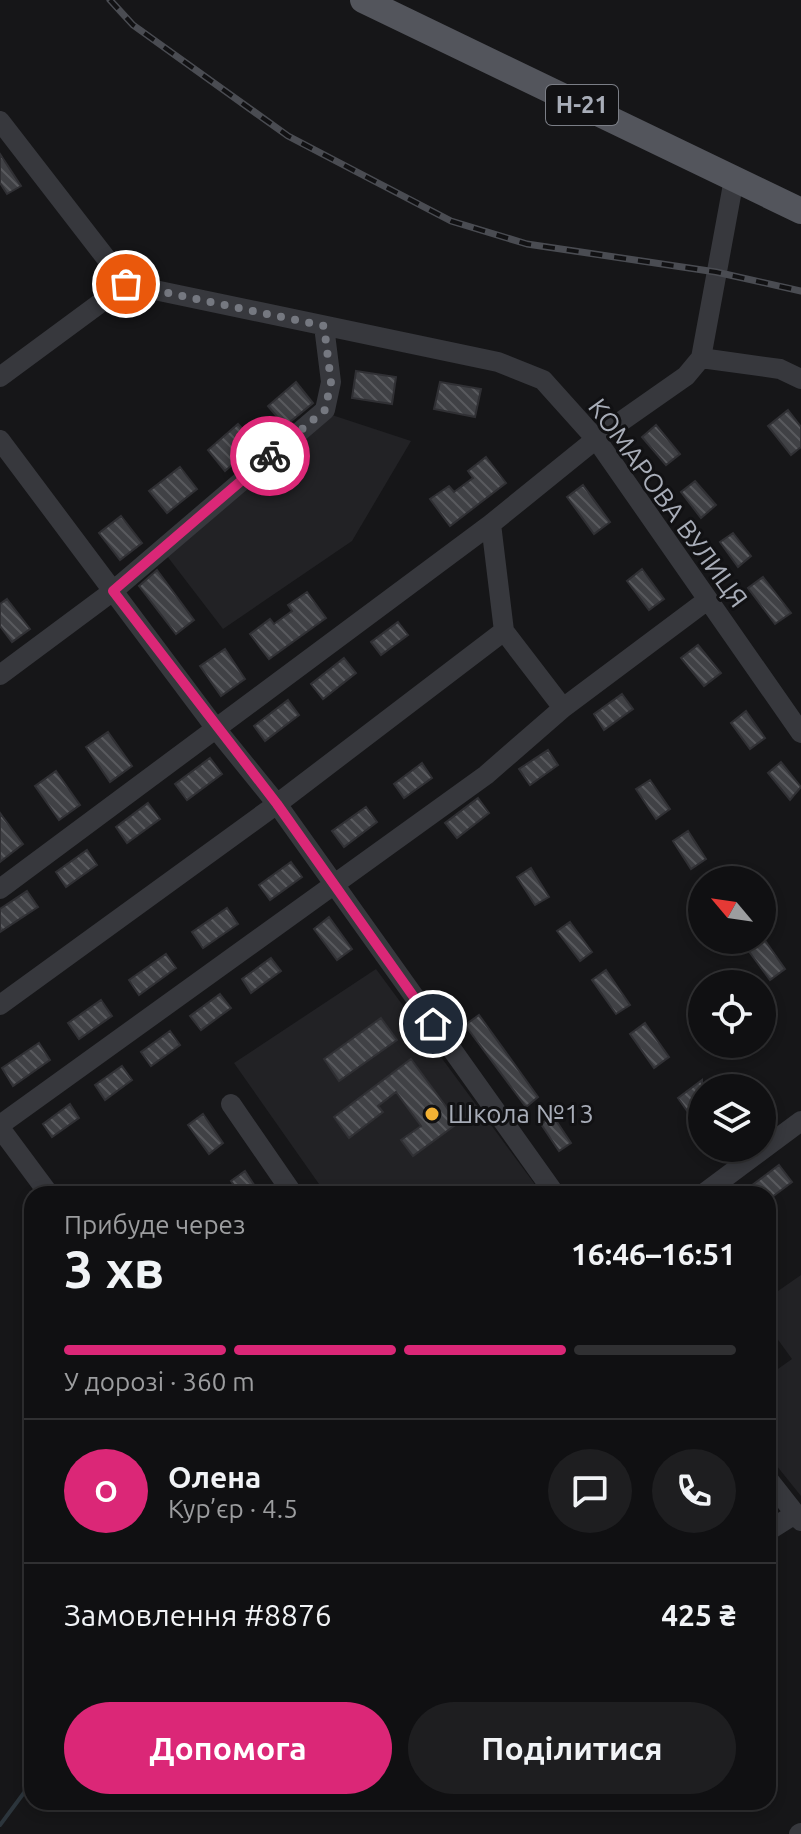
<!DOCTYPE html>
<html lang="uk">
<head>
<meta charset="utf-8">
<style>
	:root { --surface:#101012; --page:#1e1e20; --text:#f1f3f6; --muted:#9c9d9f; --line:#303032; --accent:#db2777 }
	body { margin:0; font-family:Ubuntu,sans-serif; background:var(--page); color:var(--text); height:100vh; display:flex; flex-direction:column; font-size:30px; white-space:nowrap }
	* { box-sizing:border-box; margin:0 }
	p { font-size:26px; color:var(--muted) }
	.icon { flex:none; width:44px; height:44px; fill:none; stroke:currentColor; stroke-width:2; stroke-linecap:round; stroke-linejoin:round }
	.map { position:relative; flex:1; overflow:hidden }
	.details { position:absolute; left:24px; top:1186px; width:752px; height:624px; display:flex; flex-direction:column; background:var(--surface); border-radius:24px; box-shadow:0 4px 12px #0003,0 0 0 2px var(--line) }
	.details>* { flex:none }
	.needle { width:52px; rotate:299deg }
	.controls { position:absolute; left:688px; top:866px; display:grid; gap:16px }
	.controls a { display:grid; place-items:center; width:88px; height:88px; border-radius:50%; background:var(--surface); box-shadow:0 4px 12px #0003,0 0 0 2px var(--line); font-size:40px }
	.pin { position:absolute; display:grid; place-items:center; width:68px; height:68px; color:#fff; margin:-34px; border:4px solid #fff; border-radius:50%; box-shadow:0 2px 8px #0007 }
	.courier { position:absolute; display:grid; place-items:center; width:80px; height:80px; margin:-40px; border:6px solid #db2777; border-radius:50%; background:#fff; color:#222; box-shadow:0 2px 10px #0007 }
	.head em { font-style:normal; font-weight:700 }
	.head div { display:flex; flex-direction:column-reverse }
	.head { display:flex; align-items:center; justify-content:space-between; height:136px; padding:0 40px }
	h1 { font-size:52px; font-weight:700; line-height:60px }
	.bar { display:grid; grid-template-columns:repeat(4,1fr); gap:12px 8px; align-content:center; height:96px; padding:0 40px }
	.bar i { height:10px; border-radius:6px; background:var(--line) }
	.bar .on { background:var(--accent) }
	.bar p { grid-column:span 4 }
	.line { display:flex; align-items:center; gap:20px; padding:0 40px; border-top:2px solid var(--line) }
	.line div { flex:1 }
	.round { display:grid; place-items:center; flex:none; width:84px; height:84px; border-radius:42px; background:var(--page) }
	.primary-button { display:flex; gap:16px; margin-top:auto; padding:16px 40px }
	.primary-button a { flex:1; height:92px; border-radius:48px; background:var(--accent); color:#fff; font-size:32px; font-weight:700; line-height:92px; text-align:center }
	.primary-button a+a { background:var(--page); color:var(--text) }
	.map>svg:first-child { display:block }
	.built { fill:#222225 }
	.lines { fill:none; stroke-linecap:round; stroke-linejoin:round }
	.stream { stroke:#2c353c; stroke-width:4 }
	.building { fill:url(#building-back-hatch); stroke:#303034; stroke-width:2 }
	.minor { stroke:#37383d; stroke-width:20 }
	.major { stroke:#53555c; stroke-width:26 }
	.rail-casing { stroke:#4a4c52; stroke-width:7 }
	.rail { stroke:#111113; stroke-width:4; stroke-dasharray:12; stroke-linecap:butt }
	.done { stroke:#757880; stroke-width:8; stroke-dasharray:0 14.4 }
	.route { stroke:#db2777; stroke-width:10 }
	.poi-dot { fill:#f2b134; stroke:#111113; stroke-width:3 }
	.labels { text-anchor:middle; stroke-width:6; stroke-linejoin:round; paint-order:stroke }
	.shield { fill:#111113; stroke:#7b7e86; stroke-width:2 }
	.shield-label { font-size:24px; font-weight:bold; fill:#a8adb8 }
	.street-label { font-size:26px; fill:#a8adb8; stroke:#111113 }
	.poi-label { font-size:26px; fill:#a8adb8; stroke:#111113; text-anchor:start }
</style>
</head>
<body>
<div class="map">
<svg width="801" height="1834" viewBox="0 0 801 1834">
	<defs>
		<pattern id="building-back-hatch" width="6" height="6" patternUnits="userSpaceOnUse" patternTransform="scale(2)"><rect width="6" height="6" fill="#404145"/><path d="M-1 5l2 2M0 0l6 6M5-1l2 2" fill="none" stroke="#595a5e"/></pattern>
	</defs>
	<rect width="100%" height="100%" fill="#161618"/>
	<path class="built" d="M 332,415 L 411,441 L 352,541 L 223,629 L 167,556 Z
		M 376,969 L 542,1194 L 326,1194 L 234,1063 Z
		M 801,1275 L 801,1496 L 768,1455 L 768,1376 L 792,1359 L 768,1326 L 768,1298 Z"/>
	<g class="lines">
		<path class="stream" d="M 0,1825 L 32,1782"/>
	</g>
	<path class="building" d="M 0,154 L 21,186 L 7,194 L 0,183 Z
		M 356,371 L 396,377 L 392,404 L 352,398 Z
		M 296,382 L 313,403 L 285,426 L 268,406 Z
		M 440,382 L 481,389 L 475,417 L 434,409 Z
		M 788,410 L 801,427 L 801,447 L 791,455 L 768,426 Z
		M 238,424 L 256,444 L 225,471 L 208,450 Z
		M 656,425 L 680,454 L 666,465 L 642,437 Z
		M 486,457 L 506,483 L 450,526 L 430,499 L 449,486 L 454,492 L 473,478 L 468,471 Z
		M 180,467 L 197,489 L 167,513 L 149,491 Z
		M 695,481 L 716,505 L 701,518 L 681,492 Z
		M 583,485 L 610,522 L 594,534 L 567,497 Z
		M 121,516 L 142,543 L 120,560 L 99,533 Z
		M 733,533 L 751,556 L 738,567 L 720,542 Z
		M 642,569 L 664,599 L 649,610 L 627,581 Z
		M 157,570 L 194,620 L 176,634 L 139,586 Z
		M 763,577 L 791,613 L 775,624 L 748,588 Z
		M 307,592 L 326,618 L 269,659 L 250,634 L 270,619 L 274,624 L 292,611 L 288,605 Z
		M 7,599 L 30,629 L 12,642 L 0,626 L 0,604 Z
		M 398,622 L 408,635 L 381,655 L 371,642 Z
		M 698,645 L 721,673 L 704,686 L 681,658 Z
		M 225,649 L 245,679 L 221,696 L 200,666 Z
		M 344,658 L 356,673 L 323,699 L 311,684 Z
		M 622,694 L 633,709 L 604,730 L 594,714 Z
		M 288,700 L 299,715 L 265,741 L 254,726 Z
		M 746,711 L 765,738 L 750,749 L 731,723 Z
		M 108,732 L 132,766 L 110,782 L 86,747 Z
		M 548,750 L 558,765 L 530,785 L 519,769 Z
		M 210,758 L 222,774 L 187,800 L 175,784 Z
		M 781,762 L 801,787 L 790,800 L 768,773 Z
		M 422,763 L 432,778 L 404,798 L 394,784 Z
		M 56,771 L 80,805 L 59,820 L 35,786 Z
		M 650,780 L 670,809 L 656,819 L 636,789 Z
		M 478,798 L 489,813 L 457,838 L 445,823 Z
		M 148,803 L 160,819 L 127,843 L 116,827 Z
		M 366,807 L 377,822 L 344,847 L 332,831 Z
		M 0,813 L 23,844 L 0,862 Z
		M 688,831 L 706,859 L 691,869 L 673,841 Z
		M 87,850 L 97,865 L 66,887 L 56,872 Z
		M 291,862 L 302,877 L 270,900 L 259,885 Z
		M 531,868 L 549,897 L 535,905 L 517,877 Z
		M 27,891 L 38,907 L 0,932 L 0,909 Z
		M 227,908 L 238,924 L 203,948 L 192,932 Z
		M 329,917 L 352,949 L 337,960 L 314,929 Z
		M 570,922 L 592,952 L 580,961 L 557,931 Z
		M 764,939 L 785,969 L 770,980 L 748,950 Z
		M 166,954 L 176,968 L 139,995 L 129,980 Z
		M 271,958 L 281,971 L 251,993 L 242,979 Z
		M 606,970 L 630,1005 L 616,1014 L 592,980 Z
		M 220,994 L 231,1008 L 201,1030 L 190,1016 Z
		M 101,1000 L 112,1016 L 79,1039 L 68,1023 Z
		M 479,1015 L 538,1097 L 526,1107 L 465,1025 Z
		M 381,1018 L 397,1040 L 339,1081 L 324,1059 Z
		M 645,1023 L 669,1057 L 654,1068 L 630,1034 Z
		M 170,1031 L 180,1045 L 151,1066 L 141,1052 Z
		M 39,1043 L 50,1060 L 13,1086 L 2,1068 Z
		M 411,1059 L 458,1123 L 413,1156 L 401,1140 L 421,1126 L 396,1092 L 378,1106 L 383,1112 L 349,1138 L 334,1117 Z
		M 122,1066 L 132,1080 L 105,1100 L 95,1085 Z
		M 702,1080 L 702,1132 L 678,1098 Z
		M 70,1104 L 79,1118 L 52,1137 L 43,1124 Z
		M 203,1114 L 223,1143 L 209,1154 L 188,1125 Z
		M 553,1116 L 571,1143 L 559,1151 L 541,1124 Z
		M 779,1165 L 792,1182 L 768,1200 L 768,1194 L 757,1194 L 751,1186 Z
		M 245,1171 L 260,1194 L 240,1194 L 231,1181 Z"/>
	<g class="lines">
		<path class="minor" d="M 0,121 L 126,284
			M 126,284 L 498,362 L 543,380 L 596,439 L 801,733
			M 701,358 L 780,369 L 801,379
			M 0,377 L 126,284
			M 0,440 L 217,730 L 277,804 L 555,1194
			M 504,631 L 563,708
			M 0,675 L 113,591 L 325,410 L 331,382 L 324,326
			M 0,889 L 491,524
			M 0,1005 L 277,804 L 504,631 L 491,524 L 596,439 L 686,376 L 701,358 L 734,179
			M 231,1104 L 293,1194
			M 0,1125 L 486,775 L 563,708 L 706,601
			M 0,1128 L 49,1194
			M 703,1194 L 801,1121
			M 768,1479 L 801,1521
			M 768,1531 L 795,1514
			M 799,1834 L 801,1833"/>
		<path class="major" d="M 363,0 L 801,211"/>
		<g class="rail-casing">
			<path id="rail" d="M 110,0 L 133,25 L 288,136 L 451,221 L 527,244 L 716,272 L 801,291"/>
		</g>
		<use href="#rail" class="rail"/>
	</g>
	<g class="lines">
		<path class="done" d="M 126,284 L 324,326 L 331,382 L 325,410 L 270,456"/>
		<path class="route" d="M 270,456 L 113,591 L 277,804 L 433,1024"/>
	</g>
	<circle class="poi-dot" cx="432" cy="1114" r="8"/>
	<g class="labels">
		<rect class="shield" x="546" y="85" width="72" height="40" rx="6"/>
		<g class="shield-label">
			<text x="582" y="113">Н-21</text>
		</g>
		<g class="street-label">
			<text transform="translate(668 503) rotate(54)" y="9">КОМАРОВА ВУЛИЦЯ</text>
		</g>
		<g class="poi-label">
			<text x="448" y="1123">Школа №13</text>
		</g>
	</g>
</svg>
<div class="controls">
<a><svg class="needle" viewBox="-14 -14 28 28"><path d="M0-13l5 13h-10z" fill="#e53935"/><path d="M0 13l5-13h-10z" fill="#9c9d9f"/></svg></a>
<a><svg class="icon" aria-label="locate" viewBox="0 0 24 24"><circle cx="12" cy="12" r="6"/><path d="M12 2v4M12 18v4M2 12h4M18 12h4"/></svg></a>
<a><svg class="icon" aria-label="layers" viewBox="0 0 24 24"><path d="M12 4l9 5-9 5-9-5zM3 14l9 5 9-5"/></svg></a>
</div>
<div class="pin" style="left:126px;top:284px;background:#ea580c"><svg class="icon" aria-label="bag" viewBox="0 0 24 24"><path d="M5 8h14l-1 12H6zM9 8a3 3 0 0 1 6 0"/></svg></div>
<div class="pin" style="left:433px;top:1024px;background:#1f2937"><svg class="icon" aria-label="home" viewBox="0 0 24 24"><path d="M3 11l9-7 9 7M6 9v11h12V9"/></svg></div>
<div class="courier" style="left:270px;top:456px"><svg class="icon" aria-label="bike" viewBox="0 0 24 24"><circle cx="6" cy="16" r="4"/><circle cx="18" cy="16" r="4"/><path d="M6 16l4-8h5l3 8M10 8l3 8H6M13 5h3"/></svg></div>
<section class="details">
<div class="head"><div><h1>3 хв</h1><p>Прибуде через</p></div><em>16:46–16:51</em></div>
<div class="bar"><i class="on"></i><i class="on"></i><i class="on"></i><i></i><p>У дорозі · 360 m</p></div>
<div class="line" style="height:144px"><b class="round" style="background:var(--accent);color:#fff">О</b><div><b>Олена</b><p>Кур’єр · 4.5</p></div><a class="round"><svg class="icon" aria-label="chat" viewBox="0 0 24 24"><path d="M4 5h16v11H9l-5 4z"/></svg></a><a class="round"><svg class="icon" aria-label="phone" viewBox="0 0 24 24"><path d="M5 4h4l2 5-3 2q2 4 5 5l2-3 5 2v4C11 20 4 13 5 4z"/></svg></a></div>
<div class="line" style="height:104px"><div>Замовлення #8876</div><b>425 ₴</b></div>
<div class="primary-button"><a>Допомога</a><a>Поділитися</a></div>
</section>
</div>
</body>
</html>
